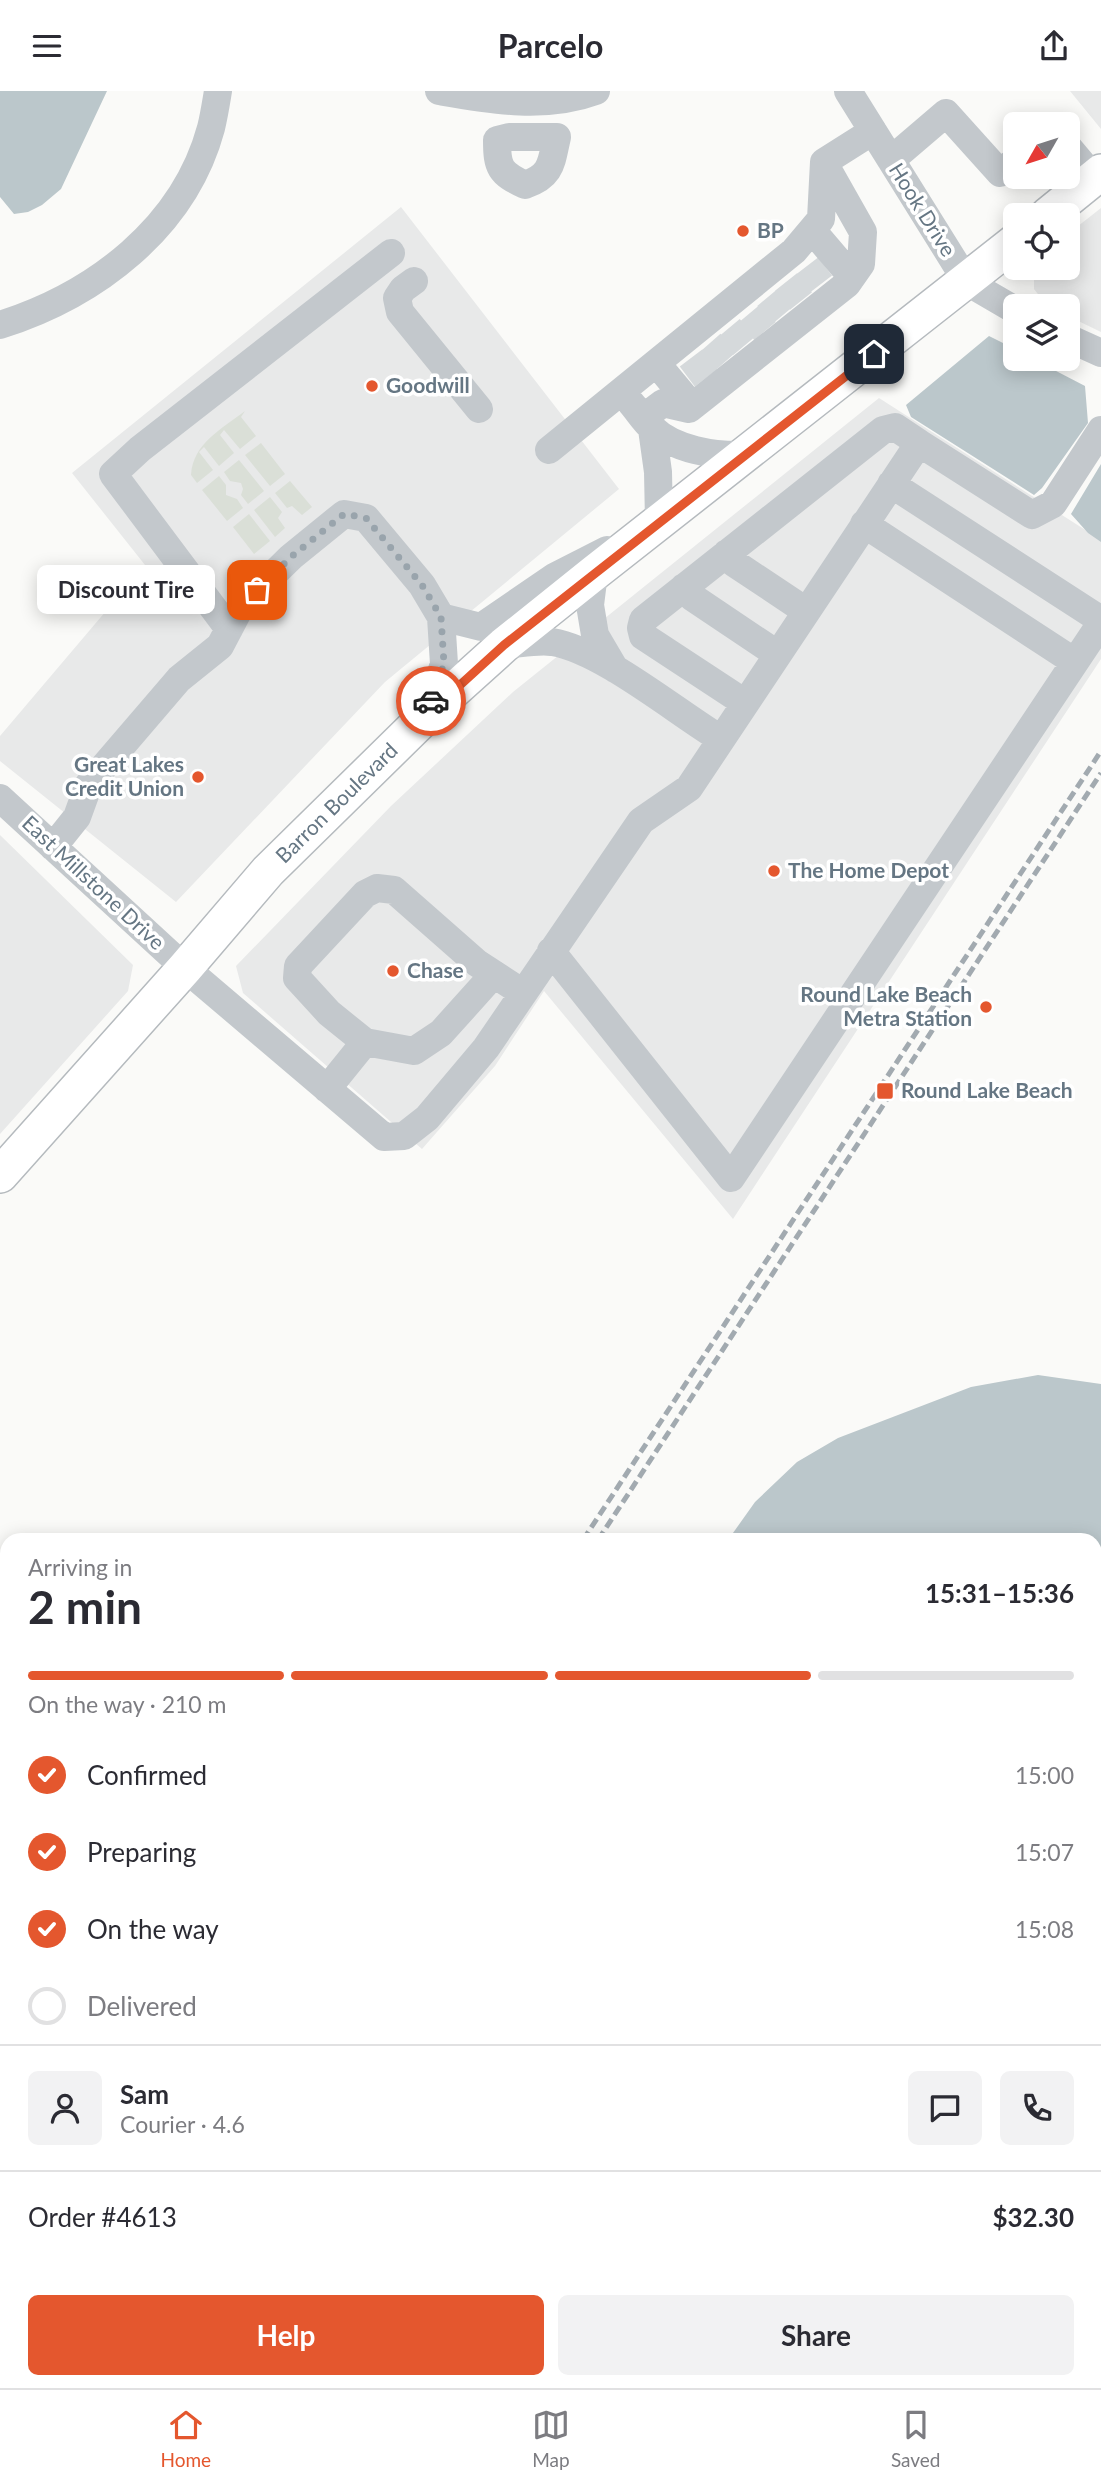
<!DOCTYPE html>
<html lang="en">
<head>
<meta charset="utf-8">
<style>
	:root { --surface:#fff; --page:#f2f2f3; --text:#2b2b33; --muted:#7c7c81; --line:#e1e1e2; --accent:#e4572e }
	body { margin:0; font-family:Lato,sans-serif; background:var(--page); color:var(--text); height:100vh; display:flex; flex-direction:column; font-size:26px; white-space:nowrap }
	* { box-sizing:border-box; margin:0 }
	p { font-size:23px; color:var(--muted) }
	.icon { flex:none; width:38px; height:38px; fill:none; stroke:currentColor; stroke-width:2; stroke-linecap:round; stroke-linejoin:round }
	.map { position:relative; flex:1; overflow:hidden }
	.sheet { position:absolute; left:0px; top:1442px; width:1102px; height:856px; display:flex; flex-direction:column; background:var(--surface); border-radius:21px 21px 0 0; box-shadow:0 4px 18px #0003 }
	.sheet>* { flex:none }
	.needle { width:46px; rotate:231deg }
	.controls { position:absolute; left:1003px; top:21px; display:grid; gap:14px }
	.controls a { display:grid; place-items:center; width:77px; height:77px; border-radius:10px; background:var(--surface); box-shadow:0 4px 18px #0003; font-size:35px }
	.pin { position:absolute; display:grid; place-items:center; width:60px; height:60px; color:#fff; margin:-30px; border-radius:14px; box-shadow:0 4px 10px #0006 }
	.courier { position:absolute; display:grid; place-items:center; width:70px; height:70px; margin:-35px; border:5px solid #e4572e; border-radius:50%; background:#fff; color:#222; box-shadow:0 2px 9px #0007 }
	.bubble { position:absolute; height:49px; border-radius:10px; background:var(--surface); box-shadow:0 4px 18px #0003; font-size:23px; font-weight:700; line-height:49px; text-align:center }
	.head em { font-style:normal; font-weight:700 }
	.head div { display:flex; flex-direction:column-reverse }
	.head { display:flex; align-items:center; justify-content:space-between; height:119px; padding:0 28px }
	h1 { font-size:46px; font-weight:700; line-height:52px }
	.bar { display:grid; grid-template-columns:repeat(4,1fr); gap:10px 7px; align-content:center; height:84px; padding:0 28px }
	.bar i { height:9px; border-radius:5px; background:var(--line) }
	.bar .current { background:var(--accent) }
	.bar p { grid-column:span 4 }
	.line { display:flex; align-items:center; gap:18px; padding:0 28px; border-top:2px solid var(--line) }
	.line div { flex:1 }
	.round { display:grid; place-items:center; flex:none; width:74px; height:74px; border-radius:10px; background:var(--page) }
	ol { padding:0 28px; list-style:none }
	li { display:flex; align-items:center; gap:21px; height:77px }
	li p { margin-inline-start:auto }
	li .icon { padding:7px; border-radius:50%; background:var(--accent); color:#fff; stroke-width:4 }
	li:last-child { color:var(--muted) }
	li i { width:38px; height:38px; border:4px solid var(--line); border-radius:50% }
	.action { display:flex; gap:14px; margin-top:auto; padding:14px 28px }
	.action a { flex:1; height:80px; border-radius:10px; background:var(--accent); color:#fff; font-size:28px; font-weight:700; line-height:80px; text-align:center }
	.action a+a { background:var(--page); color:var(--text) }
	header { display:flex; justify-content:space-between; align-items:center; height:91px; padding:0 28px; background:var(--surface); font-size:32px; font-weight:700 }
	.tab-bar { display:flex; justify-content:space-around; align-items:center; height:98px; border-top:2px solid var(--line); background:var(--surface); font-size:19px; color:var(--muted) }
	.tab-bar a { display:grid; justify-items:center; gap:4px }
	.tab-bar .current { color:var(--accent) }
	.map>svg:first-child { display:block }
	.built { fill:#e8e9e9 }
	.green { fill:#dadfd7 }
	.water { fill:#bbc7cb }
	.lines { fill:none; stroke-linecap:round; stroke-linejoin:round }
	.minor-tunnel { stroke:#d5d9db; stroke-width:28; stroke-dasharray:28 14; stroke-linecap:butt }
	.major-casing { stroke:#b5babe; stroke-width:38 }
	.minor { stroke:#c3c8cc; stroke-width:28 }
	.major { stroke:#fff; stroke-width:35 }
	.rail { stroke:#a2aab0; stroke-width:5; stroke-dasharray:10 5; stroke-linecap:butt }
	.done { stroke:#99a4ac; stroke-width:7; stroke-dasharray:0 12.6 }
	.route { stroke:#e4572e; stroke-width:9 }
	.poi-dot { fill:#e4572e; stroke:#fff; stroke-width:2.5 }
	.labels { text-anchor:middle; stroke-width:7; stroke-linejoin:round; paint-order:stroke }
	.street-label { font-size:21px; fill:#657683; stroke:#fff }
	.poi-label { font-size:21px; font-weight:bold; fill:#657683; stroke:#fff; text-anchor:start }
</style>
</head>
<body>
<header><svg class="icon" aria-label="menu" viewBox="0 0 24 24"><path d="M4 6h16M4 12h16M4 18h16"/></svg>Parcelo<svg class="icon" aria-label="share" viewBox="0 0 24 24"><path d="M12 15V3M7 8l5-5 5 5M5 13v7h14v-7"/></svg></header>
<div class="map">
<svg width="1101" height="2297" viewBox="0 0 1101 2297">
	<rect width="100%" height="100%" fill="#fafaf8"/>
	<path class="built" d="M 1070,0 L 1101,0 L 1101,38 Z
		M 401,116 L 619,398 L 385,591 L 176,811 L 0,670 L 0,645 L 145,474 L 72,382 Z
		M 1101,117 L 1101,241 L 1068,225 L 1068,215 L 1051,215 L 1044,211 L 1034,198 L 1034,188 L 1036,177 L 1068,177 L 1068,143 Z
		M 879,307 L 1101,449 L 1101,568 L 733,1128 L 544,900 L 495,975 L 422,1058 L 243,902 L 236,875 L 391,715 L 513,601 Z
		M 0,744 L 133,874 L 128,900 L 0,1043 Z"/>
	<path class="green" d="M 245,320 L 241,326 L 256,345 L 240,358 L 224,339 L 220,344 L 234,362 L 219,375 L 204,356 L 199,361 L 213,379 L 197,392 L 191,384 C 193,352 222,338 245,320 Z
		M 261,352 L 285,383 L 270,395 L 245,364 Z
		M 239,369 L 264,400 L 248,413 L 241,404 L 243,398 L 241,392 L 230,390 L 224,381 Z
		M 219,385 L 226,394 L 226,404 L 237,408 L 243,417 L 227,430 L 202,399 Z
		M 290,390 L 312,416 L 302,424 L 292,415 L 287,417 L 275,402 Z
		M 270,406 L 282,421 L 278,427 L 285,437 L 275,446 L 254,419 Z
		M 249,423 L 270,450 L 254,463 L 233,436 Z"/>
	<path class="water" d="M 0,0 L 107,0 L 61,98 L 42,114 L 28,121 L 14,123 L 0,106 Z
		M 989,245 L 1015,258 L 1015,268 L 1033,268 L 1085,295 L 1088,332 L 1042,397 L 1034,404 L 911,326 L 906,314 Z
		M 1101,373 L 1101,451 L 1088,442 L 1071,423 Z
		M 1038,1284 L 1101,1293 L 1101,2072 L 1096,2074 L 1096,1449 L 728,1449 L 755,1411 L 797,1371 L 838,1347 L 971,1296 Z
		M 155,2291 L 839,2291 L 829,2297 L 152,2297 Z"/>
	<g class="lines">
		<path class="minor-tunnel" d="M 807,175 L 821,193
			M 786,191 L 801,210
			M 768,206 L 783,224
			M 750,222 L 765,240
			M 729,237 L 744,255
			M 710,252 L 726,270
			M 691,267 L 706,287"/>
		<g class="major-casing">
			<g id="major">
				<path d="M 1048,124 L 1101,81"/>
				<path id="s1" d="M 0,1084 L 185,877 L 268,780 L 433,618 L 504,554 L 594,482 L 1015,151"/>
			</g>
		</g>
		<path class="minor" d="M 439,0 C 491,9 545,19 596,0
			M 848,0 L 967,191 L 1015,219
			M 509,46 L 557,46 C 551,72 552,85 525,94 C 500,82 497,77 497,49 Z
			M 1068,56 L 1094,87
			M 891,69 L 946,22 L 1000,82 L 1015,70
			M 812,139 L 852,186
			M 414,190 L 403,198 L 397,207 L 400,221 L 479,318
			M 0,234 C 95,204 184,137 211,37 C 214,25 216,12 218,0
			M 1068,247 L 1101,262
			M 657,273 L 692,315
			M 631,312 C 638,320 644,330 652,337 C 674,359 715,365 745,364
			M 643,327 L 663,312 L 689,318 L 847,193 L 861,173 L 863,141 L 824,72
			M 652,338 L 658,381 L 659,430
			M 549,359 L 794,160 L 821,128 L 824,71 L 873,40
			M 891,393 L 1101,529
			M 864,433 L 1075,571
			M 727,462 L 734,472 L 806,520
			M 594,482 L 590,514 L 595,544 L 615,578
			M 684,496 L 692,506 L 777,563
			M 441,526 L 481,536 L 554,486 L 607,459
			M 229,538 L 113,383 L 140,358 L 391,162
			M 504,554 C 519,553 537,549 552,551 C 602,559 676,621 721,648
			M 745,612 L 643,545 L 641,537 L 643,529 L 883,339 L 895,336 L 919,352
			M 0,707 L 185,877 L 384,1046 L 404,1045 L 427,1027 L 486,957 L 641,730 L 689,697 L 919,352 L 1032,424 L 1053,413 L 1101,339
			M 53,756 L 77,726 L 89,693 L 179,588 L 220,555 L 241,515 L 291,466 L 344,423 L 366,427 L 422,494 L 441,526 L 444,573 L 426,625
			M 551,860 L 731,1087 L 1101,532
			M 494,883 L 441,942 L 414,960 L 365,951 L 329,922 L 297,887 L 298,875 L 365,803 L 377,797 L 394,799 L 477,872 L 523,902
			M 327,998 L 365,951"/>
		<use href="#major" class="major"/>
		<path class="rail" d="M 583,1449 L 1101,660
			M 598,1449 L 1101,682
			M 26,2297 L 30,2291
			M 40,2297 L 44,2291"/>
	</g>
	<g class="lines">
		<path class="done" d="M 257,499 L 291,466 L 344,423 L 366,427 L 422,494 L 441,526 L 444,573 L 431,610"/>
		<path class="route" d="M 431,610 L 426,625 L 504,554 L 874,263"/>
	</g>
	<g class="poi-dot">
		<circle cx="743" cy="140" r="7"/>
		<circle cx="372" cy="295" r="7"/>
		<circle cx="198" cy="686" r="7"/>
		<circle cx="774" cy="780" r="7"/>
		<circle cx="393" cy="880" r="7"/>
		<circle cx="986" cy="916" r="7"/>
		<rect x="876" y="991" width="18" height="18" rx="3.5"/>
	</g>
	<g class="labels">
		<g class="street-label">
			<text transform="translate(922 119) rotate(58)" y="7">Hook Drive</text>
			<text dy="7" stroke="none"><textPath href="#s1" startOffset="502">Barron Boulevard</textPath></text>
			<text transform="translate(93 792) rotate(43)" y="7">East Millstone Drive</text>
		</g>
		<g class="poi-label">
			<text x="757" y="147">BP</text>
			<text x="386" y="302">Goodwill</text>
			<text x="184" y="681" text-anchor="end">Great Lakes<tspan x="184" dy="24">Credit Union</tspan></text>
			<text x="788" y="787">The Home Depot</text>
			<text x="407" y="887">Chase</text>
			<text x="972" y="911" text-anchor="end">Round Lake Beach<tspan x="972" dy="24">Metra Station</tspan></text>
			<text x="901" y="1007">Round Lake Beach</text>
		</g>
	</g>
</svg>
<div class="controls">
<a><svg class="needle" viewBox="-14 -14 28 28"><path d="M0-13l5 13h-10z" fill="#e53935"/><path d="M0 13l5-13h-10z" fill="#7c7c81"/></svg></a>
<a><svg class="icon" aria-label="locate" viewBox="0 0 24 24"><circle cx="12" cy="12" r="6"/><path d="M12 2v4M12 18v4M2 12h4M18 12h4"/></svg></a>
<a><svg class="icon" aria-label="layers" viewBox="0 0 24 24"><path d="M12 4l9 5-9 5-9-5zM3 14l9 5 9-5"/></svg></a>
</div>
<div class="pin" style="left:257px;top:499px;background:#ea580c"><svg class="icon" aria-label="bag" viewBox="0 0 24 24"><path d="M5 8h14l-1 12H6zM9 8a3 3 0 0 1 6 0"/></svg></div>
<div class="pin" style="left:874px;top:263px;background:#1f2937"><svg class="icon" aria-label="home" viewBox="0 0 24 24"><path d="M3 11l9-7 9 7M6 9v11h12V9"/></svg></div>
<div class="courier" style="left:431px;top:610px"><svg class="icon" aria-label="car" viewBox="0 0 24 24"><path d="M5 17H2v-5l4-1 3-4h7l3 4 3 1v5h-3M9 17h6M6 11h13"/><circle cx="7" cy="17" r="2"/><circle cx="17" cy="17" r="2"/></svg></div>
<div class="bubble" style="left:37px;top:474px;width:178px">Discount Tire</div>
<section class="sheet">
<div class="head"><div><h1>2 min</h1><p>Arriving in</p></div><em>15:31–15:36</em></div>
<div class="bar"><i class="current"></i><i class="current"></i><i class="current"></i><i></i><p>On the way · 210 m</p></div>
<ol>
<li><svg class="icon" aria-label="check" viewBox="0 0 24 24"><path d="M5 12l5 5 9-10"/></svg>Confirmed<p>15:00</p></li>
<li><svg class="icon" aria-label="check" viewBox="0 0 24 24"><path d="M5 12l5 5 9-10"/></svg>Preparing<p>15:07</p></li>
<li><svg class="icon" aria-label="check" viewBox="0 0 24 24"><path d="M5 12l5 5 9-10"/></svg>On the way<p>15:08</p></li>
<li><i></i>Delivered</li>
</ol>
<div class="line" style="height:126px"><a class="round"><svg class="icon" aria-label="person" viewBox="0 0 24 24"><circle cx="12" cy="8" r="4"/><path d="M4 21q1-7 8-7t8 7"/></svg></a><div><b>Sam</b><p>Courier · 4.6</p></div><a class="round"><svg class="icon" aria-label="chat" viewBox="0 0 24 24"><path d="M4 5h16v11H9l-5 4z"/></svg></a><a class="round"><svg class="icon" aria-label="phone" viewBox="0 0 24 24"><path d="M5 4h4l2 5-3 2q2 4 5 5l2-3 5 2v4C11 20 4 13 5 4z"/></svg></a></div>
<div class="line" style="height:91px"><div>Order #4613</div><b>$32.30</b></div>
<div class="action"><a>Help</a><a>Share</a></div>
</section>
</div>
<nav class="tab-bar">
<a class="current"><svg class="icon" aria-label="home" viewBox="0 0 24 24"><path d="M3 11l9-7 9 7M6 9v11h12V9"/></svg>Home</a>
<a><svg class="icon" aria-label="map" viewBox="0 0 24 24"><path d="M3 6l6-2 6 2 6-2v14l-6 2-6-2-6 2zM9 4v14M15 6v14"/></svg>Map</a>
<a><svg class="icon" aria-label="saved" viewBox="0 0 24 24"><path d="M7 4h10v16l-5-4-5 4z"/></svg>Saved</a>
</nav>
</body>
</html>
